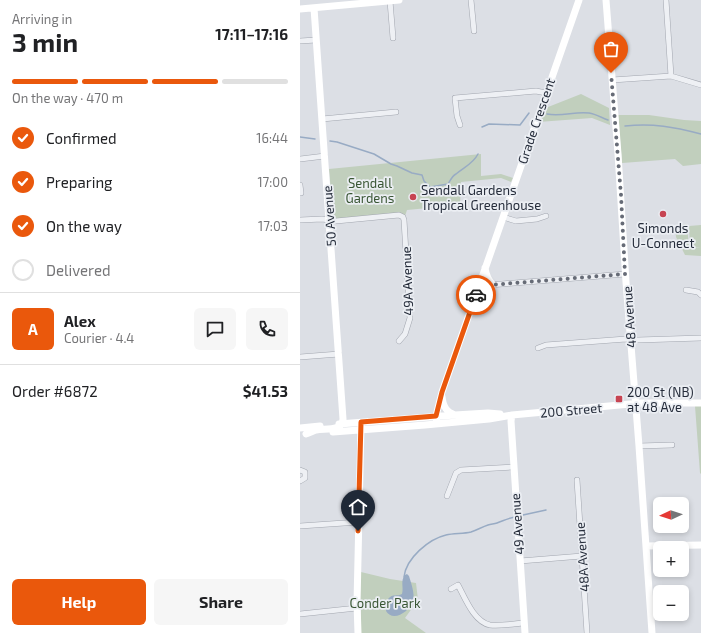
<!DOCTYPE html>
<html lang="en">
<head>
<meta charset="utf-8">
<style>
	:root { --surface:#fff; --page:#f6f6f6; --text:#202124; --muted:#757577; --line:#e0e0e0; --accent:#ea580c }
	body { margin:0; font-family:"Exo 2",sans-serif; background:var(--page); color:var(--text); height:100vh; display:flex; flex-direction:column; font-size:15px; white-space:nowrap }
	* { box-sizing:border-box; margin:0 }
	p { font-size:13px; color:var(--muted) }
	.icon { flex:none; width:22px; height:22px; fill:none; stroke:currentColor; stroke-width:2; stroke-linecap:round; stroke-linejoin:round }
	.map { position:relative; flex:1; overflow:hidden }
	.sheet { display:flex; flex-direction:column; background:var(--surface); width:300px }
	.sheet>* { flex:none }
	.needle { width:26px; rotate:266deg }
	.buttons { position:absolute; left:353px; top:497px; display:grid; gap:8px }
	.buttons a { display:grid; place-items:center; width:36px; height:36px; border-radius:6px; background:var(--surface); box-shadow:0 2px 6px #0003; font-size:20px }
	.pin { position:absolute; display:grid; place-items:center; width:34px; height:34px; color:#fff; margin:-41px -17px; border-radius:50% 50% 50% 0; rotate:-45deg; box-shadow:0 0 4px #0007 }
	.pin .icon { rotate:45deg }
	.courier { position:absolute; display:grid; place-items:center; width:40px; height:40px; margin:-20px; border:3px solid #ea580c; border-radius:50%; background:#fff; color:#222; box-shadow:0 1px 5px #0007 }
	.overview em { font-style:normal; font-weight:700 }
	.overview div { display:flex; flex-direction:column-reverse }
	.overview { display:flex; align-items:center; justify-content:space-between; height:68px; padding:0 12px }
	h1 { font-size:26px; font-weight:700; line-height:30px }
	.bar { display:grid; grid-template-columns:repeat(4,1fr); gap:6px 4px; align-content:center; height:48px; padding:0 12px }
	.bar i { height:5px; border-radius:3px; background:var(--line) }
	.bar .selected { background:var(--accent) }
	.bar p { grid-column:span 4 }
	.line { display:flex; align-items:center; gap:10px; padding:0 12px; border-top:1px solid var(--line) }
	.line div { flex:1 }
	.round { display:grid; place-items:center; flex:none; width:42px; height:42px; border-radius:6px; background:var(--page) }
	ol { padding:0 12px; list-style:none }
	li { display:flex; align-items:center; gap:12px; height:44px }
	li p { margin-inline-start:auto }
	li .icon { padding:4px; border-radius:50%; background:var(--accent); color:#fff; stroke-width:4 }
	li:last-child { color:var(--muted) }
	li i { width:22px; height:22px; border:2px solid var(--line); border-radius:50% }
	.button { display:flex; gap:8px; margin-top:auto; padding:8px 12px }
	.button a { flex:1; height:46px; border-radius:6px; background:var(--accent); color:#fff; font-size:16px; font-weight:700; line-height:46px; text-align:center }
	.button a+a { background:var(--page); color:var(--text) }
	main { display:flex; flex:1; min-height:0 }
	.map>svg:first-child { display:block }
	.green { fill:#c1cfbd }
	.water { fill:#98abc4 }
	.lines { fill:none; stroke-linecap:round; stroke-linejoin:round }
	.stream { stroke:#98abc4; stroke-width:1.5 }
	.street-casing { stroke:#a2a6af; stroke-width:6 }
	.street { stroke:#eef0f4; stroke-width:5 }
	.secondary { stroke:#fff; stroke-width:7 }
	.done { stroke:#666b76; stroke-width:4; stroke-dasharray:0 7.2 }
	.route { stroke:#ea580c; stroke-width:5 }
	.poi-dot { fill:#c74452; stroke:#ebeef3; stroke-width:1.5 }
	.labels { text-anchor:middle; stroke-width:3.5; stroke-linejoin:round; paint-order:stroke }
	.street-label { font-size:13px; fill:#262d3b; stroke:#ebeef3 }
	.park-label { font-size:13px; fill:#395634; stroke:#ebeef3 }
	.poi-label { font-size:13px; fill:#262d3b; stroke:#ebeef3; text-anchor:start }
</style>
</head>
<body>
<main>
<section class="sheet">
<div class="overview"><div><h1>3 min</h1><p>Arriving in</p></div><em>17:11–17:16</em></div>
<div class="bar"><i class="selected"></i><i class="selected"></i><i class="selected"></i><i></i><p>On the way · 470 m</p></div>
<ol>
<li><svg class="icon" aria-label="check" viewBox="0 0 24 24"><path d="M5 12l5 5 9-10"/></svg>Confirmed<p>16:44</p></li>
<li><svg class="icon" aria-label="check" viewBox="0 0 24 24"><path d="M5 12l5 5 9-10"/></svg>Preparing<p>17:00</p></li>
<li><svg class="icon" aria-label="check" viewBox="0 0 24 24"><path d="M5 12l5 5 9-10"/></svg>On the way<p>17:03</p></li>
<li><i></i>Delivered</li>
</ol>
<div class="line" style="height:72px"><b class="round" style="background:var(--accent);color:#fff">A</b><div><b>Alex</b><p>Courier · 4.4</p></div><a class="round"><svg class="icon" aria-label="chat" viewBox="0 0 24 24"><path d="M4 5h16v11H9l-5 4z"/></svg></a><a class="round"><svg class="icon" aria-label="phone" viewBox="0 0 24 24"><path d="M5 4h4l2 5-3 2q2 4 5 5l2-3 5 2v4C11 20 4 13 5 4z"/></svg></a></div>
<div class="line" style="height:52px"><div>Order #6872</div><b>$41.53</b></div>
<div class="button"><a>Help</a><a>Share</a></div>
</section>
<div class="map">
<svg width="401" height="633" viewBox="0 0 401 633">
	<rect width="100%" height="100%" fill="#dcdfe5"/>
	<path class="green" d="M 281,94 L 309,108 L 310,125 L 292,118 L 238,122 L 243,109 Z
		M 318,115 L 349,115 L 384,120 L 401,121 L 401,164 L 383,166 L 375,159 L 322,163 Z
		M 181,154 L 181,176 L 201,174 L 213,178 L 211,182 L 201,178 L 161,182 L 160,205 L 107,210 L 105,216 L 100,213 L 37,219 L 33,216 L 29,169 Z
		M 387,224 L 389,248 L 401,247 L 401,256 L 385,255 L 376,237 L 375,225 Z
		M 401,225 L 401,247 L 390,247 L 389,226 Z
		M 395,406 L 401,406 L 401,474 L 400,473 Z
		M 61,572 L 90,579 L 116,583 L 118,600 L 105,618 L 126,633 L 61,633 L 61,605 L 60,602 Z"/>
	<path class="water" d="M 107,574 L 109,576 C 111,583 115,593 113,601 C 110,611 93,623 86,611 L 88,599 C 93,593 97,597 102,594 C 104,587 100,581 105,575 Z"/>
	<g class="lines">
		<path class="stream" d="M 247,114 C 262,117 275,111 289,113 C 296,114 302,118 308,120
			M 325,126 C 353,123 374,127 401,134
			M 182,127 L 189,124 L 220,125 L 229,113
			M 0,137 L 15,139
			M 30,141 L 37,142 L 74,154 L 91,164 L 97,166 L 112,173 L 122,175 L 124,181 L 130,187 L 148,184 C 150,181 152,176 156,174 C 164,167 173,164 178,154
			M 223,515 L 246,510
			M 104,577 C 106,558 129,539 146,535 C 154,533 163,534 171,532 C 177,530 182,527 188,525 C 191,524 194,524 197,523 C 203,521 208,518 215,517"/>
		<g class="street-casing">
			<path id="street" d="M 171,0 L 174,31
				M 366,0 L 371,76
				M 90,1 L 93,38
				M 0,41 L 16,40
				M 312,80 L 371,76 L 401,85
				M 22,119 L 96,112
				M 160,125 L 157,116 L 155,98 L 236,91 L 246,93
				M 0,159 L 25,156
				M 0,185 L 1,193 L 0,193
				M 203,217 L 216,221 L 237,219 L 246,216
				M 0,220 L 22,219 L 36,221 L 99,215 L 103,217 L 104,220 L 110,318 L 105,334 L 99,341
				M 180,283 L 189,285 L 202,284 L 325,274
				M 386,290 L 398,292 L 401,295
				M 238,348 L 246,345 L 326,339 L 338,340 L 401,338
				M 0,357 L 39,354
				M 339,446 L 372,445
				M 0,470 L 5,472 L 5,478 L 0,481
				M 277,480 L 287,633
				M 147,496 L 156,473 L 161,470 L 214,467
				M 0,526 L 59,522
				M 220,561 L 282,556
				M 151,589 L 158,585 C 165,598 174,622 190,625 C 201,626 213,624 224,623
				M 0,614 L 57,608"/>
		</g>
		<use href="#street" class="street"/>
		<path class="secondary" d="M 306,0 L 318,154 L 326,282 L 339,446 L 352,633
			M 0,9 L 99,0
			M 185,268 C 186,275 188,280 193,285
			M 142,397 C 143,406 146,412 155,415
			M 212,415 L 211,421 L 225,633
			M 39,424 L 155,415 L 188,413 L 200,414
			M 137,424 L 136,416 L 142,392 L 279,0
			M 0,428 L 20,426
			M 33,432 L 125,425 L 189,419 L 212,415 L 341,403 L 401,403
			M 6,434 C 9,433 13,431 16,430 C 25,428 42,432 43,419 L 14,8
			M 346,546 L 401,545
			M 58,633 L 57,603 L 61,426"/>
	</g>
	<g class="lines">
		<path class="done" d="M 176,295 L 180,283 L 188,285 L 202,284 L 325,274 L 321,195 L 311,73"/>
		<path class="route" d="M 58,531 L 61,422 L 136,416 L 142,392 L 176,295"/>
	</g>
	<g class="poi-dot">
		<circle cx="113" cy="197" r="4"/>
		<circle cx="363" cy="214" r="4"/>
		<rect x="315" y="395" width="8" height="8" rx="2"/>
	</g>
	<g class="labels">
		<g class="street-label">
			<text transform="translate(236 121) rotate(-71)" y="5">Grade Crescent</text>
			<text transform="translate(29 216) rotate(-94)" y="5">50 Avenue</text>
			<text transform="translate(107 281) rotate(-92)" y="5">49A Avenue</text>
			<text transform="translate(329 317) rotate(-94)" y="5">48 Avenue</text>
			<text transform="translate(271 410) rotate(-5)" y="5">200 Street</text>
			<text transform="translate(217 524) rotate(-94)" y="5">49 Avenue</text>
			<text transform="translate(282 557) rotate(-94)" y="5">48A Avenue</text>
		</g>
		<g class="park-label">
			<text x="70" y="188">Sendall<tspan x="70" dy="15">Gardens</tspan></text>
			<text x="85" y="608">Conder Park</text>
		</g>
		<g class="poi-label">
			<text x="121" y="195">Sendall Gardens<tspan x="121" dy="15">Tropical Greenhouse</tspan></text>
			<text x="363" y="233" text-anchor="middle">Simonds<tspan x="363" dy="15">U-Connect</tspan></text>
			<text x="327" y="397">200 St (NB)<tspan x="327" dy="15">at 48 Ave</tspan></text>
		</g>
	</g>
</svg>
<div class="buttons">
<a><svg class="needle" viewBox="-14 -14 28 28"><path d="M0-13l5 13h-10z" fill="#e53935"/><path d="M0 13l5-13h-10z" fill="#757577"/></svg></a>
<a>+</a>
<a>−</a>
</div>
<div class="pin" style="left:311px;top:73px;background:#ea580c"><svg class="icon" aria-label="bag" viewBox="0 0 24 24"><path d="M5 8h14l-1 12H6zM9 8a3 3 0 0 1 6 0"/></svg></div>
<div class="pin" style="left:58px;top:531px;background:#1f2937"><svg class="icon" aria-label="home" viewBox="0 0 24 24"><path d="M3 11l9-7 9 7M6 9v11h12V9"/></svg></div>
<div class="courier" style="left:176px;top:295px"><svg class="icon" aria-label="car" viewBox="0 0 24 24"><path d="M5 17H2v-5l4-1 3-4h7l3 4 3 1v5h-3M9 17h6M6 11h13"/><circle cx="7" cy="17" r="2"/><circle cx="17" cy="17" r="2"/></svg></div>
</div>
</main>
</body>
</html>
